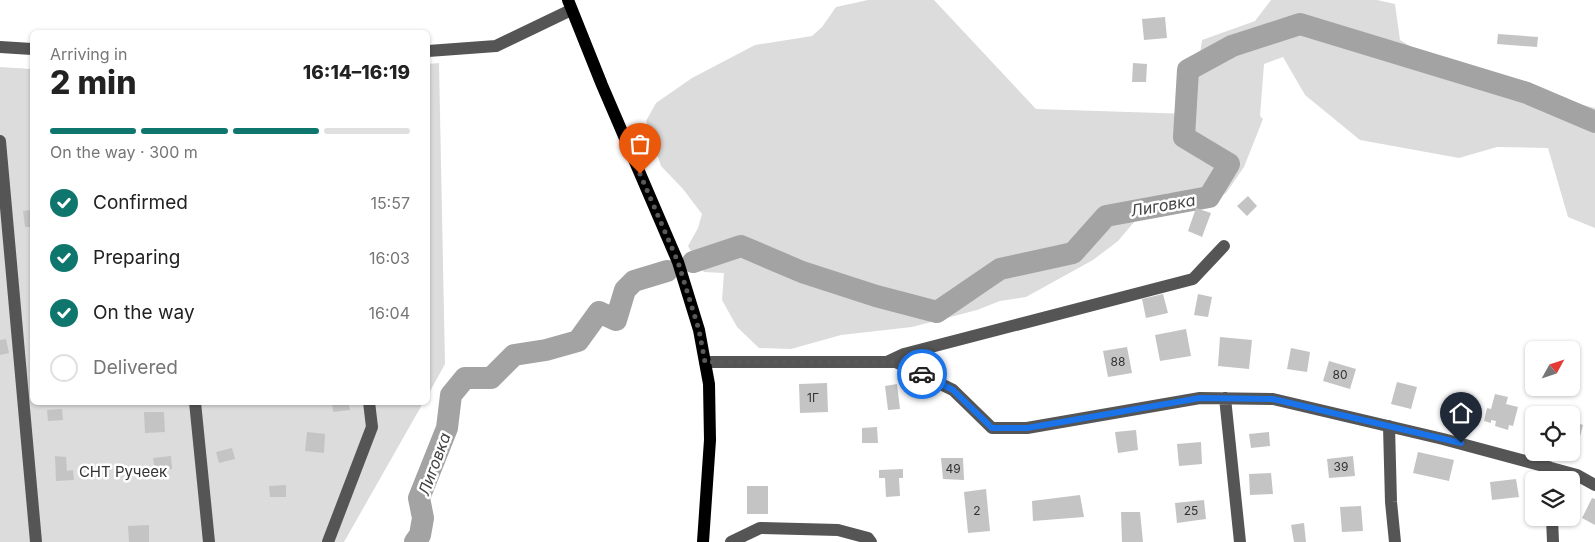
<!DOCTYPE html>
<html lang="en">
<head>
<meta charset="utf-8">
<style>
	:root { --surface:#fff; --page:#f2f2f2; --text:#222; --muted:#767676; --line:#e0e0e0; --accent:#0f766e }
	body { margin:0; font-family:Inter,sans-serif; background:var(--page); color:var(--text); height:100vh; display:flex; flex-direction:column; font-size:19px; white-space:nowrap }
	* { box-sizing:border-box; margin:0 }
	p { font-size:16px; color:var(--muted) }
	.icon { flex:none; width:28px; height:28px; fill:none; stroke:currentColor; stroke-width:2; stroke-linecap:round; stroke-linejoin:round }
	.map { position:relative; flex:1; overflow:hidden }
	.sheet { position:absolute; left:30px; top:30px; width:400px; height:375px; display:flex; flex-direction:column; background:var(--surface); border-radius:8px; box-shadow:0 1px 4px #0004 }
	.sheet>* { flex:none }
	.needle { width:32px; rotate:50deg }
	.buttons { position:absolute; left:1525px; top:341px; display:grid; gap:10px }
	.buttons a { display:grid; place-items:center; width:55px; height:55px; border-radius:8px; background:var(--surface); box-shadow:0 1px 4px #0004; font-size:25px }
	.pin { position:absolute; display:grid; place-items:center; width:42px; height:42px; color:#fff; margin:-51px -21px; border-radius:50% 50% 50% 0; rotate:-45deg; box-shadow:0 0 5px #0007 }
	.pin .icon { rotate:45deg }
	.courier { position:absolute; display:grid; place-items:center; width:50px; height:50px; margin:-25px; border:4px solid #1a73e8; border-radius:50%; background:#fff; color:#222; box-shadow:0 1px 6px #0007 }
	.summary em { font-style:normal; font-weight:800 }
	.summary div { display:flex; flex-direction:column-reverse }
	.summary { display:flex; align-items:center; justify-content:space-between; height:85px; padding:0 20px }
	h1 { font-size:32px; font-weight:800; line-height:38px }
	.bar { display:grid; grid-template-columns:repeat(4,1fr); gap:8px 5px; align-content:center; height:60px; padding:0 20px }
	.bar i { height:6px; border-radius:4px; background:var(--line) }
	.bar .selected { background:var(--accent) }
	.bar p { grid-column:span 4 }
	ol { padding:0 20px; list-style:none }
	li { display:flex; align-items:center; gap:15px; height:55px }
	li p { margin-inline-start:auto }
	li .icon { padding:5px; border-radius:50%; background:var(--accent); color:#fff; stroke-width:4 }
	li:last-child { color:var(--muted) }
	li i { width:28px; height:28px; border:2px solid var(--line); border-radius:50% }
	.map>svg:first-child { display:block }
	.green { fill:#dcdcdc }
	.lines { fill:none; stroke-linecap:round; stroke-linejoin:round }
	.river { stroke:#a3a3a3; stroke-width:22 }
	.building { fill:#c4c4c4 }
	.minor { stroke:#555; stroke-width:12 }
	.major { stroke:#000; stroke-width:12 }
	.done { stroke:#595959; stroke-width:5; stroke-dasharray:0 9 }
	.route { stroke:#1a73e8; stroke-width:6 }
	.labels { text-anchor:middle; stroke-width:5; stroke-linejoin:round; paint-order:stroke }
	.number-label { font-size:12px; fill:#313131 }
	.park-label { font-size:15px; fill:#333; stroke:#fff }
	.water-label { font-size:16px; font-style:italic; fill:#444; stroke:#fff }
</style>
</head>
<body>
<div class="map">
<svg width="1595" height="542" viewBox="0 0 1595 542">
	<rect width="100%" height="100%" fill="#fff"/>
	<path class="green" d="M 868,0 L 934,0 L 1036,109 L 1191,114 L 1202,40 L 1255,21 L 1271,0 L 1377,0 L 1395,4 L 1400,40 L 1458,75 L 1595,108 L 1595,228 L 1568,217 L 1548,148 L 1497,147 L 1459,158 L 1360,140 L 1305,95 L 1283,57 L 1264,64 L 1260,116 L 1263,119 L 1244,167 L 1226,193 L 1221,196 L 1168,193 L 1151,202 L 1118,241 L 1093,260 L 1026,297 L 1000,301 L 977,310 L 912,327 L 841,335 L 791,349 L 759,348 L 737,327 L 722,300 L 724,273 L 704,272 L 688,246 L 698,228 L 702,214 L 683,189 L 661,166 L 646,121 L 656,103 L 692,78 L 755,45 L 812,36 L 822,27 L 836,7 Z
		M 439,63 L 445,364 L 428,395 L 428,64 Z
		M 0,67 L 32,69 L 32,402 L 423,403 L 344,542 L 0,542 Z"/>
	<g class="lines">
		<path class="river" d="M 693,262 L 741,246 L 802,272 L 876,296 L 937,312 L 1000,269 L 1073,253 L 1106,216 L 1209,197 L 1229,164 L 1184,137 L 1188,70 L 1232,46 L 1300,24 L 1527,93 L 1595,122
			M 415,542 L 420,535 L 423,518 L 419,498 L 447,428 L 451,395 L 465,378 L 491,378 L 514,355 L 546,350 L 578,341 L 599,312 L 616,320 L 625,290 L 634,281 L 667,271"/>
	</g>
	<path class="building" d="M 1165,17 L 1167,38 L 1144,40 L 1142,19 Z
		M 1498,34 L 1538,37 L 1537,47 L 1497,44 Z
		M 1133,63 L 1147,64 L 1146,82 L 1132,82 Z
		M 1248,196 L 1257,206 L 1247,216 L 1237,206 Z
		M 1196,208 L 1211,213 L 1202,237 L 1188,231 Z
		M 32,210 L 32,227 L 25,227 L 23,211 Z
		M 1163,294 L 1168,313 L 1146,318 L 1142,299 Z
		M 1198,294 L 1212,297 L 1208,317 L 1194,315 Z
		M 1186,329 L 1191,356 L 1160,361 L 1155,335 Z
		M 1220,337 L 1252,340 L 1249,369 L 1218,366 Z
		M 6,339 L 9,353 L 0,355 L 0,340 Z
		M 1127,347 L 1132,373 L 1108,377 L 1103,351 Z
		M 1291,348 L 1310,352 L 1307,372 L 1287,369 Z
		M 1329,361 L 1356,369 L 1350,389 L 1323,381 Z
		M 1397,382 L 1417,387 L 1411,409 L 1391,404 Z
		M 827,383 L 828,412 L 800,413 L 799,384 Z
		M 897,384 L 900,409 L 888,410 L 885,386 Z
		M 1495,394 L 1508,397 L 1506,404 L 1518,407 L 1513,426 L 1509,425 L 1508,430 L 1495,426 L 1496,421 L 1491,420 L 1491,423 L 1484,421 L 1487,408 L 1491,409 Z
		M 1456,395 L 1478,402 L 1470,427 L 1447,419 Z
		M 332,402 L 348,402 L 350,410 L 333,412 Z
		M 62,409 L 63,420 L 48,421 L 47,410 Z
		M 144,412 L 164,412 L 165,432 L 145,433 Z
		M 1571,421 L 1583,425 L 1577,448 L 1571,447 Z
		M 877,427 L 878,443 L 862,443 L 862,428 Z
		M 1136,430 L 1138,450 L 1118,453 L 1115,432 Z
		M 307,432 L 325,434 L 324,453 L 305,451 Z
		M 1269,432 L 1270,446 L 1251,448 L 1249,434 Z
		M 1201,442 L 1202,464 L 1179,466 L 1177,444 Z
		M 232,448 L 235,459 L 219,463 L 216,452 Z
		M 1418,452 L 1454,460 L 1449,481 L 1413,473 Z
		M 55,456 L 66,457 L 67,471 L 73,470 L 74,480 L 56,481 Z
		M 171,456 L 172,469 L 155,471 L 153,458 Z
		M 1353,456 L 1355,476 L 1329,478 L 1327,459 Z
		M 941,458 L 963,458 L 964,480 L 943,479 Z
		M 903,469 L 903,478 L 899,478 L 900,496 L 886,497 L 885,478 L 879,478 L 879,470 Z
		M 1271,473 L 1273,494 L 1250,495 L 1249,474 Z
		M 1516,479 L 1519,497 L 1492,500 L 1490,482 Z
		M 286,485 L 286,497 L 270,497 L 269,486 Z
		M 747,486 L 768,486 L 768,514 L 747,514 Z
		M 986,489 L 990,531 L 968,533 L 964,492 Z
		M 1080,495 L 1084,517 L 1033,521 L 1032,501 Z
		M 1592,498 L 1595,499 L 1595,525 L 1582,518 Z
		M 1204,500 L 1206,519 L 1177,523 L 1175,503 Z
		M 1361,506 L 1363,531 L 1342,532 L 1340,507 Z
		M 1121,512 L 1140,512 L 1143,542 L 1122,542 Z
		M 1304,523 L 1306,542 L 1294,542 L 1291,525 Z
		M 149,525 L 149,542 L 129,542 L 128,526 Z"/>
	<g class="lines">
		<path class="minor" d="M 0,47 L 32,49
			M 428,51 L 496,46 L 571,10
			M 0,141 L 36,542
			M 705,362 L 896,362 L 953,390 L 992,428 L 1027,428 L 1200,398 L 1273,399 L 1443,439 L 1577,475 L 1595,485
			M 887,362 L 904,354 L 1193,279 L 1224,246
			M 1225,398 L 1240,542
			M 195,402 L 209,542
			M 1389,426 L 1391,502 L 1395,542
			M 1549,467 L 1549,480
			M 1552,518 L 1553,542
			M 328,542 L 372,427 L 369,402
			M 731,542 L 760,528 L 838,530 L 868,538 L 871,542"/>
		<path class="major" d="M 568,0 L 602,85 L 678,262 L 699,330 L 709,384 L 710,440 L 703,542"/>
	</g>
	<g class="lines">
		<path class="done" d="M 640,174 L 678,262 L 699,330 L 705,362 L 896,362 L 922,374"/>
		<path class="route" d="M 922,374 L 953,390 L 992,428 L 1027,428 L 1200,398 L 1273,399 L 1461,443"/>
	</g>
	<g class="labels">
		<g class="number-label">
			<text x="1118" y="366">88</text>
			<text x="1340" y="379">80</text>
			<text x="813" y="402">1Г</text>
			<text x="1341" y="471">39</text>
			<text x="953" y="473">49</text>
			<text x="977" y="515">2</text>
			<text x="1191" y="515">25</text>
		</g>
		<g class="park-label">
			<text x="123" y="477">СНТ Ручеек</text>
		</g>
		<g class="water-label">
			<text transform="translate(1163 205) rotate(-10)" y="6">Лиговка</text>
			<text transform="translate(434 464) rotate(-70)" y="6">Лиговка</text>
		</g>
	</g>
</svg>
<div class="buttons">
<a><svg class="needle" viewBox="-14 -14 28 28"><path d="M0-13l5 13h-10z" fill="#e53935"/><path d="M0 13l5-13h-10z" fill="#767676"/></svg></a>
<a><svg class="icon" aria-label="locate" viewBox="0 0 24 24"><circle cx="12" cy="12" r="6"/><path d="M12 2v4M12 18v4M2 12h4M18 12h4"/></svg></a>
<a><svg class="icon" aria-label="layers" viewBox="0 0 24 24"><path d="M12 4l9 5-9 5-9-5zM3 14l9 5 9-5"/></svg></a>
</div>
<div class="pin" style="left:640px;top:174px;background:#ea580c"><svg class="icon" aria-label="bag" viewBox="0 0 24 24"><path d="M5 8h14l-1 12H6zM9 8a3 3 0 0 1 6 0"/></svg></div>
<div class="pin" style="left:1461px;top:443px;background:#1f2937"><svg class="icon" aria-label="home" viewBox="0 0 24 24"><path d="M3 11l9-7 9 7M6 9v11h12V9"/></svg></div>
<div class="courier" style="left:922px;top:374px"><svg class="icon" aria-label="car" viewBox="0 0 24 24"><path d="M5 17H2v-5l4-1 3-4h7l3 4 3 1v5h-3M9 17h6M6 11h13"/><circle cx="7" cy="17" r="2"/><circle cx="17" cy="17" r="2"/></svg></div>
<section class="sheet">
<div class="summary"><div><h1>2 min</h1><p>Arriving in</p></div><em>16:14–16:19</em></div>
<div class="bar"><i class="selected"></i><i class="selected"></i><i class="selected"></i><i></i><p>On the way · 300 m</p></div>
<ol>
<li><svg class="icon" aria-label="check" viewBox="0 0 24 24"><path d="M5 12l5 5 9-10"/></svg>Confirmed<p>15:57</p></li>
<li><svg class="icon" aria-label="check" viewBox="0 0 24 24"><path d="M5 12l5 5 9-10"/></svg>Preparing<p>16:03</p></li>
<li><svg class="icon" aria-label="check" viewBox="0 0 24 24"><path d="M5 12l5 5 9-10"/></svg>On the way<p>16:04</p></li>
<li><i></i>Delivered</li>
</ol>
</section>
</div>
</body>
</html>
